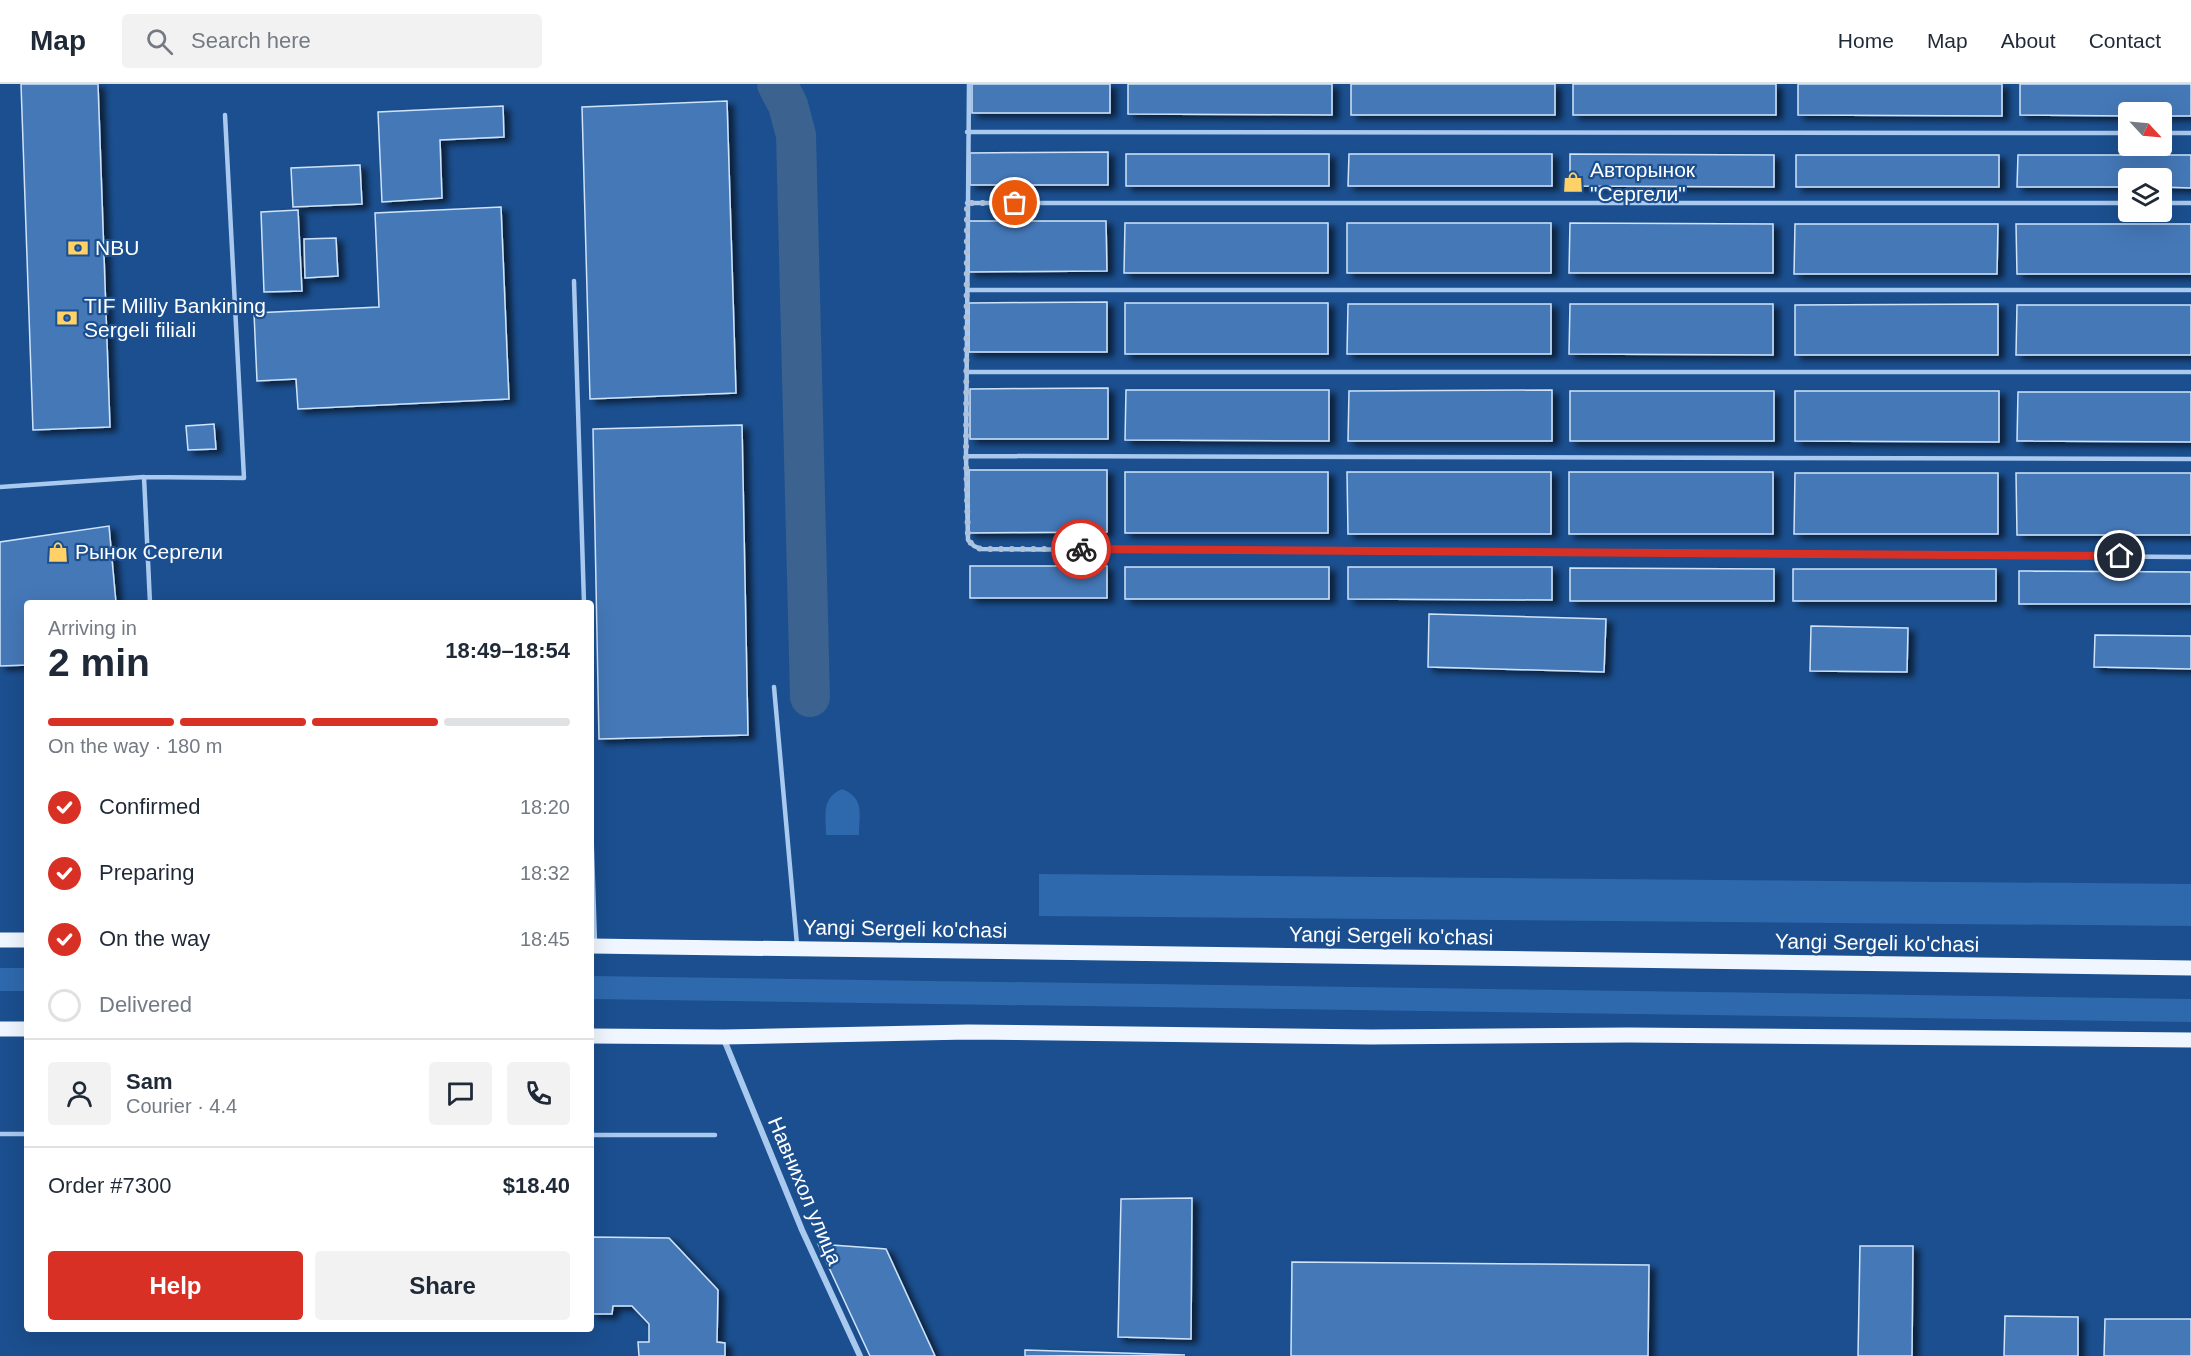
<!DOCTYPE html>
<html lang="en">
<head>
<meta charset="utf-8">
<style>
	:root { --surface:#fff; --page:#f2f2f3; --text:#1f2937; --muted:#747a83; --line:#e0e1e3; --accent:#d93025 }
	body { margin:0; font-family:Helvetica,sans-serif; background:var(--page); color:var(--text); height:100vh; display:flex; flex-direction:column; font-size:22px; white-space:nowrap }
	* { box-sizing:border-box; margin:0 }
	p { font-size:20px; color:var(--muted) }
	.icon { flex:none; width:33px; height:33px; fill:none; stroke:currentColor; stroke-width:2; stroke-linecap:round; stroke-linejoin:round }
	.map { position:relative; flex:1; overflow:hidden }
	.panel { position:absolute; left:24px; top:516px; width:570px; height:732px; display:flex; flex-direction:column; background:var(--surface); border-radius:6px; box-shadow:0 6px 24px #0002 }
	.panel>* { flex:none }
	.needle { width:39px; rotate:116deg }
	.buttons { position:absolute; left:2118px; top:18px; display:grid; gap:12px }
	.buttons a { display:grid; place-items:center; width:54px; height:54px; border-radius:6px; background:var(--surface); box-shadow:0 6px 24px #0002; font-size:30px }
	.pin { position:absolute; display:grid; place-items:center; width:51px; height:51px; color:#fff; margin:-26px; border:3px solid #fff; border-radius:50%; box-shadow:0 2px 6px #0007 }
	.courier { position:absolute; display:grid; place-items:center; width:60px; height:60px; margin:-30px; border:4px solid #d93025; border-radius:50%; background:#fff; color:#222; box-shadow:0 2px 8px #0007 }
	.overview em { font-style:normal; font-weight:600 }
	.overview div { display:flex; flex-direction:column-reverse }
	.overview { display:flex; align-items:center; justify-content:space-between; height:102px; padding:0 24px }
	h1 { font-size:39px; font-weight:600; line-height:45px }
	.bar { display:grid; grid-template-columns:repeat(4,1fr); gap:9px 6px; align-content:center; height:72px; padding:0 24px }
	.bar i { height:8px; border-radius:4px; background:var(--line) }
	.bar .active { background:var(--accent) }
	.bar p { grid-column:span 4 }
	.line { display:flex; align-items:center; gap:15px; padding:0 24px; border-top:2px solid var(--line) }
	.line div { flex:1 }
	.round { display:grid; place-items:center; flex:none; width:63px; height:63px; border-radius:6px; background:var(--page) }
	ol { padding:0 24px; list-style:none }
	li { display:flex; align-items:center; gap:18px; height:66px }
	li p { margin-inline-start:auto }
	li .icon { padding:6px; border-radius:50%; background:var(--accent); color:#fff; stroke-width:4 }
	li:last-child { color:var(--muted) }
	li i { width:33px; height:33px; border:3px solid var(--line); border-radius:50% }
	.primary-button { display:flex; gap:12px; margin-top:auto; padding:12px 24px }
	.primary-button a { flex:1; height:69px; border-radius:6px; background:var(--accent); color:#fff; font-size:24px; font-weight:600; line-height:69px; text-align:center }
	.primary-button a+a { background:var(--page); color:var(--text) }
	header { display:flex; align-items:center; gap:36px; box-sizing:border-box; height:84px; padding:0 30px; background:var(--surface); border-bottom:2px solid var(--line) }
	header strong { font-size:28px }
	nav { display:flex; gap:33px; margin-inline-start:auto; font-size:21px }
	.search { width:420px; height:54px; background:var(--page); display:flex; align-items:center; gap:15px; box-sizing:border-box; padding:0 21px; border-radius:6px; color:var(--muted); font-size:22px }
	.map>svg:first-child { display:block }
	.green { fill:#2e69ad }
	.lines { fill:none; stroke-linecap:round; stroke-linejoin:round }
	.canal { stroke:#3c6290; stroke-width:40 }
	.building { fill:#4478b7; stroke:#cfe3fa; stroke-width:1.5; filter:url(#shadow) }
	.service { stroke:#a9c9ee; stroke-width:4.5 }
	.minor { stroke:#a9c9ee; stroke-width:6 }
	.primary { stroke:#f0f6ff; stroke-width:15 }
	.done { stroke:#afc1d8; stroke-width:6; stroke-dasharray:0 10.8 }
	.route { stroke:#d93025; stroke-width:8 }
	.labels { text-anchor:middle; stroke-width:4.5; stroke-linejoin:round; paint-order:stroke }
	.poi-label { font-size:21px; fill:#fff; stroke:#1b4f8f; text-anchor:start }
	.street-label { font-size:21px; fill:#fff; stroke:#1b4f8f }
</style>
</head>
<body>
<header>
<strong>Map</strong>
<div class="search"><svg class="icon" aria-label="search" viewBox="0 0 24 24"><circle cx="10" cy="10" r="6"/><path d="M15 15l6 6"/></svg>Search here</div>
<nav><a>Home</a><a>Map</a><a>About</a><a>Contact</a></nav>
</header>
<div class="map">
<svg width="2191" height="1272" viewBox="0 0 2191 1272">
	<defs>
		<filter id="shadow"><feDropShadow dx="6" dy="4" stdDeviation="3" flood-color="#0009"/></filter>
	</defs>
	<rect width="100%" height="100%" fill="#1b4f8f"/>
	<path class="green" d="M 842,705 C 865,714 859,730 859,751 L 826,751 C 826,731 821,714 842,705 Z
		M 1039,790 L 2191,800 L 2191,842 L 1039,832 Z
		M 0,884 L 27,884 L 27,907 L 0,907 Z
		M 591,892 L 2191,915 L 2191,938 L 591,915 Z"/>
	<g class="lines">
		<path class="canal" d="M 777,0 L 788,21 L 796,51 L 810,613"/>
	</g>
	<path class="building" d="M 21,0 L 98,0 L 110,343 L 33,346 Z
		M 972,0 L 1110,0 L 1110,29 L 972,29 Z
		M 1128,0 L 1332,0 L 1332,31 L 1128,30 Z
		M 1351,0 L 1555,0 L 1555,31 L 1351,31 Z
		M 1573,0 L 1776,0 L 1776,31 L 1573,31 Z
		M 1798,0 L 2002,0 L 2002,32 L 1798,31 Z
		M 2020,0 L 2191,0 L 2191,32 L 2162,32 L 2162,28 L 2128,28 L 2128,32 L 2020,31 Z
		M 727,17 L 736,309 L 590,315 L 582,23 Z
		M 503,22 L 504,53 L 440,56 L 442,114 L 382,118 L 378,28 Z
		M 1108,68 L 1108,101 L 970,101 L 970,69 Z
		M 1126,70 L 1329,70 L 1329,102 L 1126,102 Z
		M 1349,70 L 1552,70 L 1552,102 L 1348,102 Z
		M 1570,70 L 1774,71 L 1774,103 L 1570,102 Z
		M 1796,71 L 1999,71 L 1999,103 L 1796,103 Z
		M 2018,71 L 2191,71 L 2191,104 L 2162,103 L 2162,94 L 2128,94 L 2128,103 L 2017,103 Z
		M 360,81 L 362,120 L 293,123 L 291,84 Z
		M 501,123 L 509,315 L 298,325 L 296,295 L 257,297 L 254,229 L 379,223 L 375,129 Z
		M 298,126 L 302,207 L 264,208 L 261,128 Z
		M 969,137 L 1106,137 L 1107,187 L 969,188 Z
		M 1125,139 L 1328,139 L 1328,189 L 1124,189 Z
		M 1347,139 L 1551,139 L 1551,189 L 1347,189 Z
		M 1570,139 L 1773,140 L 1773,189 L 1569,189 Z
		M 1795,140 L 1998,140 L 1997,190 L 1794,190 Z
		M 2016,140 L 2191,140 L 2191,190 L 2017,190 Z
		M 336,154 L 338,192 L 305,194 L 304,155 Z
		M 1107,218 L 1107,268 L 969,268 L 969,219 Z
		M 1125,219 L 1328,219 L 1328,270 L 1125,270 Z
		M 1348,220 L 1551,220 L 1551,270 L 1347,270 Z
		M 1570,220 L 1773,220 L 1773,271 L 1569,270 Z
		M 1998,220 L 1998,271 L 1795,271 L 1795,221 Z
		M 2017,221 L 2191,221 L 2191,271 L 2016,271 Z
		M 1108,304 L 1108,355 L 970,355 L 970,305 Z
		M 1126,306 L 1329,306 L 1329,357 L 1125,356 Z
		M 1552,306 L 1552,357 L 1348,357 L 1349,307 Z
		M 1570,307 L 1774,307 L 1774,357 L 1570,357 Z
		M 1795,307 L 1999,307 L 1999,358 L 1795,357 Z
		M 2018,308 L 2191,308 L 2191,358 L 2017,357 Z
		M 214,340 L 216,365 L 188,366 L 186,342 Z
		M 742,341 L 748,651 L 599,655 L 593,345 Z
		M 969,386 L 1107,386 L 1107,448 L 969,449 Z
		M 1125,388 L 1328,388 L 1328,449 L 1125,449 Z
		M 1347,388 L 1551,388 L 1551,450 L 1348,450 Z
		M 1569,388 L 1773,388 L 1773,450 L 1569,450 Z
		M 1795,389 L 1998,389 L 1998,450 L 1794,450 Z
		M 2016,389 L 2191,389 L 2191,451 L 2017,451 Z
		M 109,442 L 116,519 L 27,519 L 27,581 L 0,582 L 0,458 Z
		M 970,482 L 1107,482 L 1107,514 L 970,514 Z
		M 1125,483 L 1329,483 L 1329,515 L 1125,515 Z
		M 1348,483 L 1552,483 L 1552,516 L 1348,515 Z
		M 1570,484 L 1774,485 L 1774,517 L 1570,517 Z
		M 1793,485 L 1996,485 L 1996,517 L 1793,517 Z
		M 2019,487 L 2191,488 L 2191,520 L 2019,520 Z
		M 1429,530 L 1606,535 L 1604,588 L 1428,583 Z
		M 1811,542 L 1908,544 L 1907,588 L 1810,587 Z
		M 2095,551 L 2191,552 L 2191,585 L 2094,583 Z
		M 1192,1114 L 1191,1255 L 1118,1253 L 1121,1115 Z
		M 591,1153 L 669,1154 L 718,1206 L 717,1258 L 725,1259 L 725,1272 L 639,1272 L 638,1258 L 649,1258 L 649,1240 L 632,1222 L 613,1222 L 612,1230 L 591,1230 Z
		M 818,1160 L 886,1165 L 935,1272 L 870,1272 Z
		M 1860,1162 L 1913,1162 L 1912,1272 L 1858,1272 Z
		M 1292,1178 L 1649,1181 L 1648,1272 L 1291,1272 Z
		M 2005,1232 L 2078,1233 L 2078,1272 L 2004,1272 Z
		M 2105,1235 L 2191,1235 L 2191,1272 L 2104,1272 Z
		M 1025,1266 L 1185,1271 L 1025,1272 Z"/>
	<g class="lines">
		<path class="service" d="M 969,0 L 966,372 L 968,456 L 974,462 L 981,465 L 2191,473
			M 967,48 L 2128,49
			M 2162,49 L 2191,49
			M 967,119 L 2128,119
			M 2162,119 L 2191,119
			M 574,197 L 584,519
			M 968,206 L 2191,206
			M 967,288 L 2191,288
			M 966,372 L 2191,375
			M 144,393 L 150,519
			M 0,403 L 144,393 L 244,394 L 225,31
			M 774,603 L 797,861
			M 591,736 L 595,859
			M 0,1050 L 27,1050
			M 591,1051 L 715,1051"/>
		<path class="minor" d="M 723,953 L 802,1146 L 860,1272"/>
		<path class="primary" d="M 0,856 L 27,856
			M 591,862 L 2191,884
			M 0,945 L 27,945
			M 591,952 L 723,953 L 968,948 L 1371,953 L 1629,951 L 2191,956"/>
	</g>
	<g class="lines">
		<path class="done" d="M 1015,119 L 967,119 L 966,372 L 968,456 L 974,462 L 981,465 L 1081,465"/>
		<path class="route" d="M 1081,465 L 2120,472"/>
	</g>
	<defs>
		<g id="shop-bare" transform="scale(1.62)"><path d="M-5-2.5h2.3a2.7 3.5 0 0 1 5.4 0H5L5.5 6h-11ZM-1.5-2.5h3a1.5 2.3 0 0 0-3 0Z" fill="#ffd166" stroke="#1b4f8f" stroke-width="2.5" paint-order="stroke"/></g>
		<g id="bank-bare" transform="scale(1.62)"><path d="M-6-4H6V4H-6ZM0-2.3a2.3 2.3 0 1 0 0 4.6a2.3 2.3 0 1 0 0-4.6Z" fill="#ffd166" stroke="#1b4f8f" stroke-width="2.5" paint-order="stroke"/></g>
	</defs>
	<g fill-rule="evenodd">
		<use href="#shop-bare" x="1573" y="98"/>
		<use href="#bank-bare" x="78" y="164"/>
		<use href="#bank-bare" x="67" y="234"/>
		<use href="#shop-bare" x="58" y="468"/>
	</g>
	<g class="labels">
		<g class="poi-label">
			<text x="1590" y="93">Авторынок<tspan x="1590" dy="24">"Сергели"</tspan></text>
			<text x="95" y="171">NBU</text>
			<text x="84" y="229">TIF Milliy Bankining<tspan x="84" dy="24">Sergeli filiali</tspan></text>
			<text x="75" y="475">Рынок Сергели</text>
		</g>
		<g class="street-label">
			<text transform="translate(905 845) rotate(1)" y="7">Yangi Sergeli ko'chasi</text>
			<text transform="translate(1391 852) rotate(1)" y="7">Yangi Sergeli ko'chasi</text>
			<text transform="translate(1877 859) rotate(1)" y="7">Yangi Sergeli ko'chasi</text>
			<text transform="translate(805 1107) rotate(67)" y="7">Навнихол улица</text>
		</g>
	</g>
</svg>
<div class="buttons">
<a><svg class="needle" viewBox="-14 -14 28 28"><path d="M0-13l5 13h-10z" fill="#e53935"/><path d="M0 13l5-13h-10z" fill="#747a83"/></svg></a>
<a><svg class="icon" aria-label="layers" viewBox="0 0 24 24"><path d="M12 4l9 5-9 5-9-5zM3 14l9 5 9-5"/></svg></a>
</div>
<div class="pin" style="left:1015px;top:119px;background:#ea580c"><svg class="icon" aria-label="bag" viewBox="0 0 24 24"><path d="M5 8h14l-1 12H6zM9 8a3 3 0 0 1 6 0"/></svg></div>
<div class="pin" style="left:2120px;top:472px;background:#1f2937"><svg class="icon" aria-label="home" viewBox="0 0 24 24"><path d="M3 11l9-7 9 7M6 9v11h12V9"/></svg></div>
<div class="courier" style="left:1081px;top:465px"><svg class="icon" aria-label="bike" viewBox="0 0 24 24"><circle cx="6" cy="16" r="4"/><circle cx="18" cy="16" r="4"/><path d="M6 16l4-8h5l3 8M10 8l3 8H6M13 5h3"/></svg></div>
<section class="panel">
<div class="overview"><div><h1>2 min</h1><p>Arriving in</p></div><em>18:49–18:54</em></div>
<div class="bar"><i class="active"></i><i class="active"></i><i class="active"></i><i></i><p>On the way · 180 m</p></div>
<ol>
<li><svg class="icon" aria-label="check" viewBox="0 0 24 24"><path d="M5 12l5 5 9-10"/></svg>Confirmed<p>18:20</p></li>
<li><svg class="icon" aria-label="check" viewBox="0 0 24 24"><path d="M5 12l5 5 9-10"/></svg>Preparing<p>18:32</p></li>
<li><svg class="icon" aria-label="check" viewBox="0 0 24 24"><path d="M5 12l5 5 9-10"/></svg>On the way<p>18:45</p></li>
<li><i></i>Delivered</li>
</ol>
<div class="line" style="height:108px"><a class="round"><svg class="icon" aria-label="person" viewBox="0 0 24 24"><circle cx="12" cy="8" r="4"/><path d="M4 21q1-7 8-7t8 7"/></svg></a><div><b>Sam</b><p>Courier · 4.4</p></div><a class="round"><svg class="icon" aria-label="chat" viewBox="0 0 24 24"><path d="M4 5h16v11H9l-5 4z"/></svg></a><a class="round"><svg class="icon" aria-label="phone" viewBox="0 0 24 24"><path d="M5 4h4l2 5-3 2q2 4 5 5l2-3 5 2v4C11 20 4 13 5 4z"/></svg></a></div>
<div class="line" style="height:78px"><div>Order #7300</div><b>$18.40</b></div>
<div class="primary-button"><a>Help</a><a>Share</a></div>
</section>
</div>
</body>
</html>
